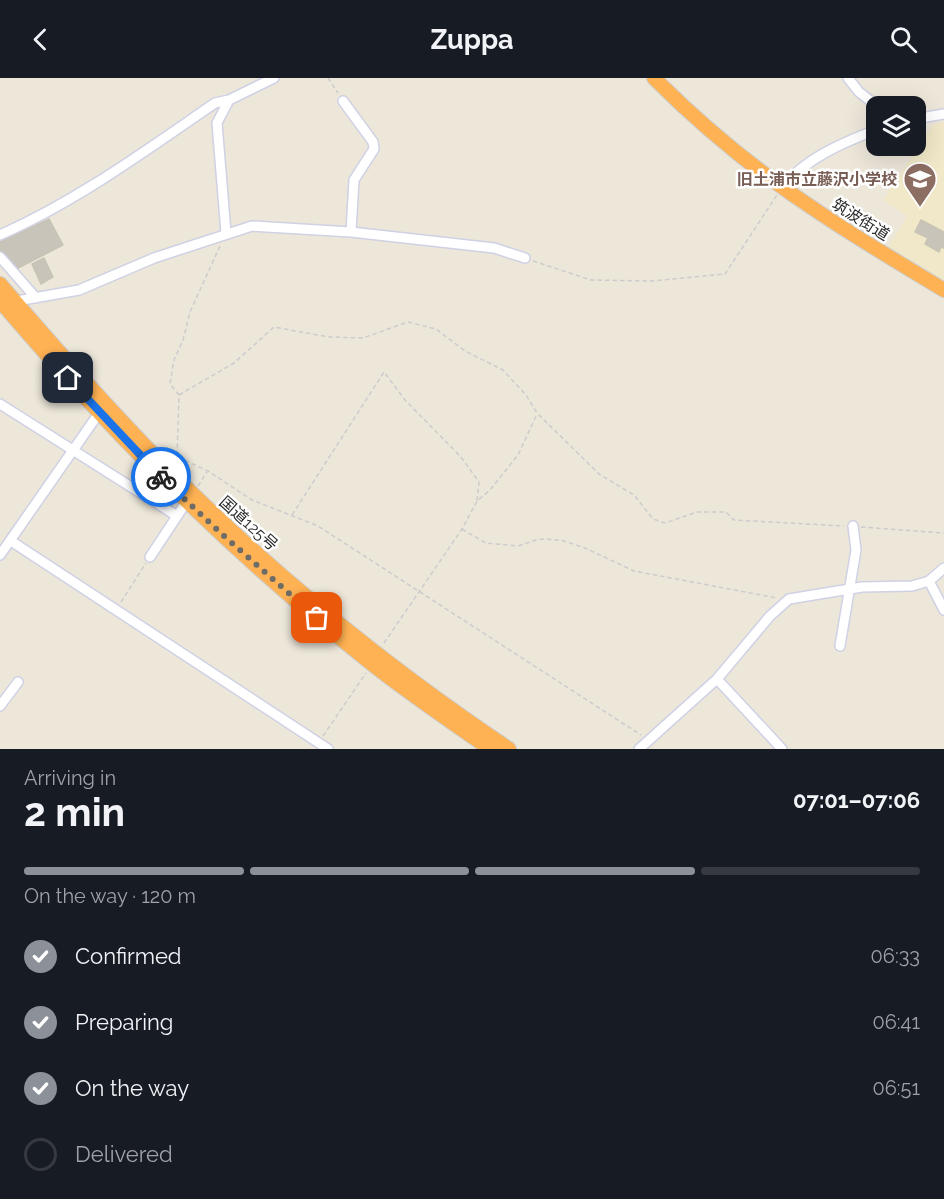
<!DOCTYPE html>
<html lang="en">
<head>
<meta charset="utf-8">
<style>
	:root { --surface:#171b24; --page:#242831; --text:#f1f3f6; --muted:#9ea1a6; --line:#363941; --accent:#8c9099 }
	body { margin:0; font-family:Raleway,"Noto Sans JP",sans-serif; background:var(--page); color:var(--text); height:100vh; display:flex; flex-direction:column; font-size:22px; white-space:nowrap }
	* { box-sizing:border-box; margin:0 }
	p { font-size:20px; color:var(--muted) }
	.icon { flex:none; width:33px; height:33px; fill:none; stroke:currentColor; stroke-width:2; stroke-linecap:round; stroke-linejoin:round }
	.map { position:relative; height:671px; overflow:hidden }
	.details { display:flex; flex-direction:column; background:var(--surface); flex:1 }
	.details>* { flex:none }
	.controls { position:absolute; left:866px; top:18px; display:grid; gap:12px }
	.controls a { display:grid; place-items:center; width:60px; height:60px; border-radius:12px; background:var(--surface); box-shadow:0 6px 24px #0002; font-size:30px }
	.pin { position:absolute; display:grid; place-items:center; width:51px; height:51px; color:#fff; margin:-26px; border-radius:12px; box-shadow:0 3px 9px #0006 }
	.courier { position:absolute; display:grid; place-items:center; width:60px; height:60px; margin:-30px; border:4px solid #1a73e8; border-radius:50%; background:#fff; color:#222; box-shadow:0 2px 8px #0007 }
	.summary em { font-style:normal; font-weight:700 }
	.summary div { display:flex; flex-direction:column-reverse }
	.summary { display:flex; align-items:center; justify-content:space-between; height:102px; padding:0 24px }
	h1 { font-size:39px; font-weight:700; line-height:45px }
	.bar { display:grid; grid-template-columns:repeat(4,1fr); gap:9px 6px; align-content:center; height:72px; padding:0 24px }
	.bar i { height:8px; border-radius:4px; background:var(--line) }
	.bar .on { background:var(--accent) }
	.bar p { grid-column:span 4 }
	ol { padding:0 24px; list-style:none }
	li { display:flex; align-items:center; gap:18px; height:66px }
	li p { margin-inline-start:auto }
	li .icon { padding:6px; border-radius:50%; background:var(--accent); color:#fff; stroke-width:4 }
	li:last-child { color:var(--muted) }
	li i { width:33px; height:33px; border:3px solid var(--line); border-radius:50% }
	header { display:flex; justify-content:space-between; align-items:center; height:78px; padding:0 24px; background:var(--surface); font-size:27px; font-weight:700 }
	.map>svg:first-child { display:block }
	.education { fill:#f0e8c8 }
	.building { fill:#c8c4ba; stroke:#c8c3b4; stroke-width:1.5 }
	.lines { fill:none; stroke-linecap:round; stroke-linejoin:round }
	.minor-casing { stroke:#cfd1e4; stroke-width:12 }
	.highway-casing { stroke:#ccc; stroke-width:16 }
	.path { stroke:#ccc; stroke-width:1.5; stroke-dasharray:4.5 3; stroke-linecap:butt }
	.minor { stroke:#fff; stroke-width:9 }
	.highway { stroke:#ffb253; stroke-width:14 }
	.done { stroke:#6e6c67; stroke-width:6; stroke-dasharray:0 10.8 }
	.route { stroke:#1a73e8; stroke-width:8 }
	.labels { text-anchor:middle; stroke-width:5; stroke-linejoin:round; paint-order:stroke }
	.education-label { font-size:16px; font-weight:bold; fill:#785e54; stroke:#fff; text-anchor:end }
	.street-label { font-size:16px; fill:#292929; stroke:#fff }
</style>
</head>
<body>
<header><svg class="icon" aria-label="back" viewBox="0 0 24 24"><path d="M15 5l-7 7 7 7"/></svg>Zuppa<svg class="icon" aria-label="search" viewBox="0 0 24 24"><circle cx="10" cy="10" r="6"/><path d="M15 15l6 6"/></svg></header>
<div class="map">
<svg width="944" height="671" viewBox="0 0 944 671">
	<rect width="100%" height="100%" fill="#ede7da"/>
	<path class="education" d="M 944,44 L 944,203 L 887,171 L 907,138 L 883,122 L 933,47 Z"/>
	<path class="building" d="M 49,141 L 63,167 L 16,191 L 0,173 L 0,164 Z
		M 921,142 L 944,154 L 944,170 L 941,169 L 939,174 L 925,166 L 928,160 L 915,154 Z
		M 44,180 L 53,199 L 41,206 L 32,186 Z"/>
	<g class="lines">
		<g class="minor-casing">
			<path id="minor" d="M 848,0 L 859,14 L 877,28
				M 915,41 L 944,36
				M 783,109 C 804,81 844,64 876,52
				M 351,154 L 494,170 L 525,180
				M 226,155 L 217,45 L 229,22 L 274,0
				M 0,157 C 77,123 145,73 215,25 L 229,22
				M 0,179 L 36,220
				M 11,224 L 79,212 L 154,180 L 252,148 L 351,154 L 354,102 L 374,71 L 373,64 L 343,23
				M 0,326 L 177,438
				M 11,463 L 328,671
				M 0,477 L 99,335
				M 150,479 L 187,423
				M 929,503 L 944,532
				M 840,568 L 856,472 L 853,448
				M 717,601 L 782,671
				M 0,628 L 18,604
				M 639,671 L 717,601 L 770,538 L 789,521 L 862,509 L 912,508 L 929,503 L 944,490"/>
		</g>
		<g class="highway-casing">
			<path id="highway" d="M 654,0 C 704,50 760,96 820,135 C 860,162 903,187 944,212
				M 0,206 C 62,278 125,350 194,417 C 291,511 397,596 509,671
				M 0,223 C 49,280 98,336 151,388 C 221,458 294,524 372,586 C 410,616 450,643 490,671"/>
		</g>
		<path class="path" d="M 328,0 L 338,15
			M 220,168 L 190,234 L 183,262 L 174,282 L 170,306 L 179,317 L 177,379 L 208,393 L 252,422 L 318,448 L 641,657
			M 533,183 L 591,202 L 651,203 L 725,196 L 777,117
			M 179,317 L 234,285 L 274,249 L 329,259 L 363,260 L 408,244 L 436,251 L 465,273 L 503,292 L 526,317 L 537,335 L 599,396 L 634,417 L 653,441 L 665,445 L 697,434 L 726,434 L 734,442 L 844,448
			M 198,408 L 207,394
			M 292,437 L 384,294 L 405,322 L 461,379 L 479,404 L 477,423
			M 861,449 L 944,455
			M 462,451 L 486,465 L 518,468 L 539,461 L 561,462 L 585,470 L 634,493 L 777,520
			M 121,524 L 146,485
			M 384,565 L 462,451 L 477,423 L 490,412 L 518,377 L 537,336
			M 323,658 L 366,595"/>
		<use href="#minor" class="minor"/>
		<use href="#highway" class="highway"/>
	</g>
	<g class="lines">
		<path class="done" d="M 161,399 L 224,458 L 317,540"/>
		<path class="route" d="M 68,300 L 161,399"/>
	</g>
	<defs>
		<g id="school-pin" transform="scale(1.725)"><path d="M0 17L-7.5 6A9.5 9.5 0 1 1 7.5 6Z" fill="#8d6e63" stroke="#fff"/><path d="M0-5L7-2L0 1L-7-2ZM-4 1L0 2.5L4 1V4Q0 6-4 4Z" fill="#fff"/></g>
	</defs>
	<g fill-rule="evenodd">
		<use href="#school-pin" x="920" y="101"/>
	</g>
	<g class="labels">
		<g class="education-label">
			<text x="897" y="107">旧土浦市立藤沢小学校</text>
		</g>
		<g class="street-label">
			<text transform="translate(861 141) rotate(32)" y="6">筑波街道</text>
			<text transform="translate(249 445) rotate(42)" y="6">国道125号</text>
		</g>
	</g>
</svg>
<div class="controls">
<a><svg class="icon" aria-label="layers" viewBox="0 0 24 24"><path d="M12 4l9 5-9 5-9-5zM3 14l9 5 9-5"/></svg></a>
</div>
<div class="pin" style="left:317px;top:540px;background:#ea580c"><svg class="icon" aria-label="bag" viewBox="0 0 24 24"><path d="M5 8h14l-1 12H6zM9 8a3 3 0 0 1 6 0"/></svg></div>
<div class="pin" style="left:68px;top:300px;background:#1f2937"><svg class="icon" aria-label="home" viewBox="0 0 24 24"><path d="M3 11l9-7 9 7M6 9v11h12V9"/></svg></div>
<div class="courier" style="left:161px;top:399px"><svg class="icon" aria-label="bike" viewBox="0 0 24 24"><circle cx="6" cy="16" r="4"/><circle cx="18" cy="16" r="4"/><path d="M6 16l4-8h5l3 8M10 8l3 8H6M13 5h3"/></svg></div>
</div>
<section class="details">
<div class="summary"><div><h1>2 min</h1><p>Arriving in</p></div><em>07:01–07:06</em></div>
<div class="bar"><i class="on"></i><i class="on"></i><i class="on"></i><i></i><p>On the way · 120 m</p></div>
<ol>
<li><svg class="icon" aria-label="check" viewBox="0 0 24 24"><path d="M5 12l5 5 9-10"/></svg>Confirmed<p>06:33</p></li>
<li><svg class="icon" aria-label="check" viewBox="0 0 24 24"><path d="M5 12l5 5 9-10"/></svg>Preparing<p>06:41</p></li>
<li><svg class="icon" aria-label="check" viewBox="0 0 24 24"><path d="M5 12l5 5 9-10"/></svg>On the way<p>06:51</p></li>
<li><i></i>Delivered</li>
</ol>
</section>
</body>
</html>
